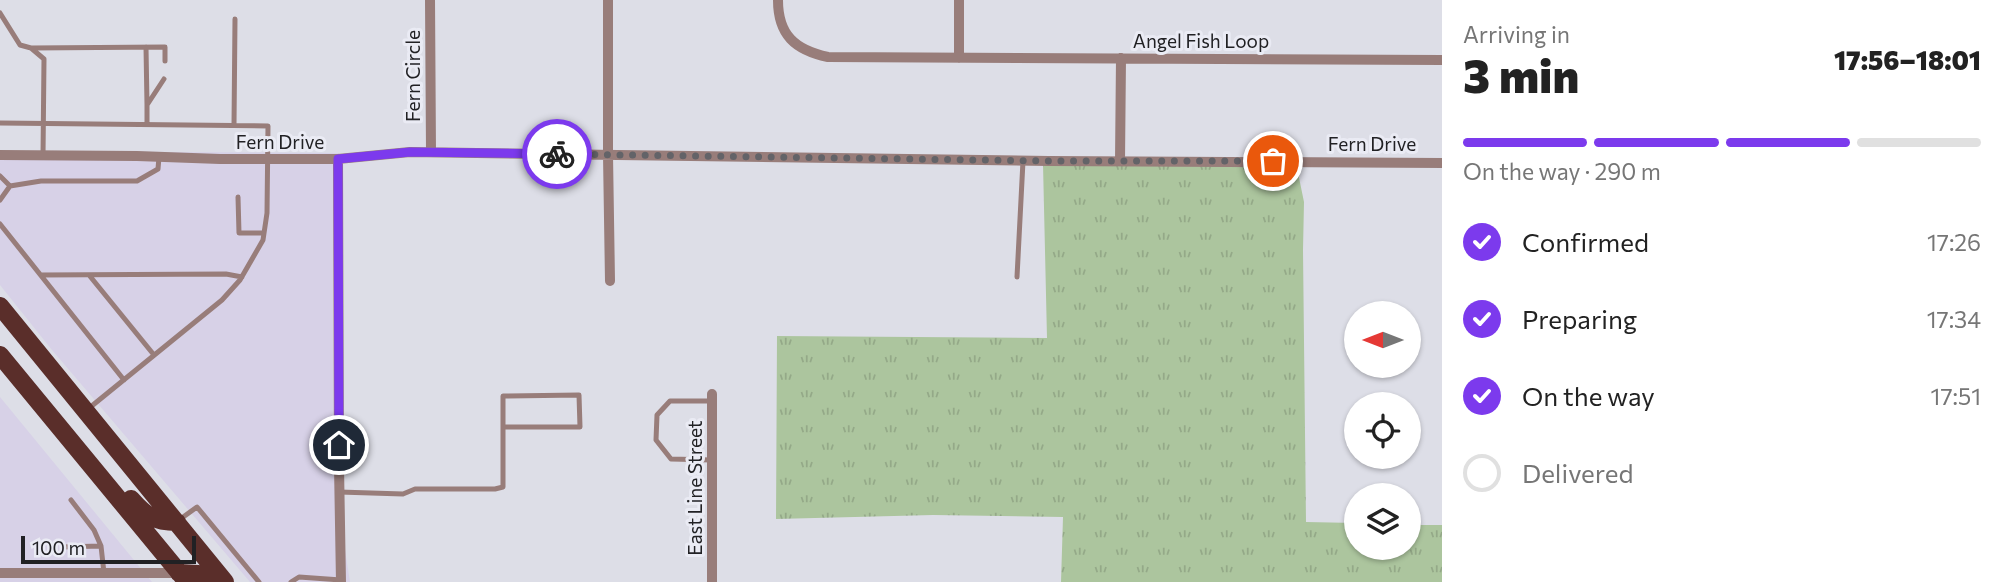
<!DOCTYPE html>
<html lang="en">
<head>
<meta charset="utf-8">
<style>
	:root { --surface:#fff; --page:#f6f6f6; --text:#222; --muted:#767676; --line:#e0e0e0; --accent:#7c3aed }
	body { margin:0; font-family:Commissioner,sans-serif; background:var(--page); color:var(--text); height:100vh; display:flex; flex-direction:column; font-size:26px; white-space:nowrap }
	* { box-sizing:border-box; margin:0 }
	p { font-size:23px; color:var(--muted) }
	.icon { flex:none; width:38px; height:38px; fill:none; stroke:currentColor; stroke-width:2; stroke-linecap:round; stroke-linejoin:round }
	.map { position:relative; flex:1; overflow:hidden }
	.sheet { display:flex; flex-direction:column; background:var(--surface); width:560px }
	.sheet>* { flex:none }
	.needle { width:46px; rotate:270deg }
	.controls { position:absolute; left:1344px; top:301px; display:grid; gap:14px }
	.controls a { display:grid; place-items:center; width:77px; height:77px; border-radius:50%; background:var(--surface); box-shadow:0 2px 5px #0004; font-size:35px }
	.scale { position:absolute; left:21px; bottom:18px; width:175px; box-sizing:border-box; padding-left:7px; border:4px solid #212124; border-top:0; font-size:19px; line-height:24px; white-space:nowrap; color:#212124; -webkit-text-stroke:5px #eaebf4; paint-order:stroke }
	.pin { position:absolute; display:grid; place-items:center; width:60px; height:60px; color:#fff; margin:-30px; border:4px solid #fff; border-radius:50%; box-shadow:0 2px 7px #0007 }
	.courier { position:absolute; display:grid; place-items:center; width:70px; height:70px; margin:-35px; border:5px solid #7c3aed; border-radius:50%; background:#fff; color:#222; box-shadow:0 2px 9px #0007 }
	.head em { font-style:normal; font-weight:800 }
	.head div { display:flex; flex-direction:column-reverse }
	.head { display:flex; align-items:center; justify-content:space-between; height:119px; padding:0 21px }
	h1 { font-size:46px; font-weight:800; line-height:52px }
	.bar { display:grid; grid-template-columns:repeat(4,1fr); gap:10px 7px; align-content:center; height:84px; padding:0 21px }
	.bar i { height:9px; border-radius:5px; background:var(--line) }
	.bar .active { background:var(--accent) }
	.bar p { grid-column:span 4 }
	ol { padding:0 21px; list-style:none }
	li { display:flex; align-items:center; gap:21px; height:77px }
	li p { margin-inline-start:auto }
	li .icon { padding:7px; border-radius:50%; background:var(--accent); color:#fff; stroke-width:4 }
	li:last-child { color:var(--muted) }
	li i { width:38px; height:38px; border:4px solid var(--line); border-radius:50% }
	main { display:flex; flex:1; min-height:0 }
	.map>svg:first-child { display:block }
	.commercial { fill:#d7d1e7 }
	.grass { fill:url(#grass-tufts) }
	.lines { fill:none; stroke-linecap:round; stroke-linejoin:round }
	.service { stroke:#987d7a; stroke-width:5 }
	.minor { stroke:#987d7a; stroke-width:10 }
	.primary { stroke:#5a2e2a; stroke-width:18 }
	.done { stroke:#636368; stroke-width:7; stroke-dasharray:0 12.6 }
	.route { stroke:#7c3aed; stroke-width:9 }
	.labels { text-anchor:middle; stroke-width:6; stroke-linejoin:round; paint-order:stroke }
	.street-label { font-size:19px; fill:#212124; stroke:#eaebf4 }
</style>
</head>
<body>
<main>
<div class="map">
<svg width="1442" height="582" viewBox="0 0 1442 582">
	<defs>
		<pattern id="grass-tufts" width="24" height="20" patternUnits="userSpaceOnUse" patternTransform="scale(1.75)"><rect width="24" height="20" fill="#acc59e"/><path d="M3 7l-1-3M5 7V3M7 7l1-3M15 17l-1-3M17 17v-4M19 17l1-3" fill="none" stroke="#94a988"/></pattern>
	</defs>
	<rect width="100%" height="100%" fill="#dddee7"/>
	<path class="commercial" d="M 0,151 L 339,153 L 343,318 L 339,512 L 350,582 L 250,582 L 52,350 L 0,285 Z
		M 0,397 L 152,582 L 0,582 Z"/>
	<path class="grass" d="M 1296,163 L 1304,202 L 1303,250 L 1306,522 L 1356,523 L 1356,548 L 1409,548 L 1409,525 L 1442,525 L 1442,582 L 1061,582 L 1063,517 L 933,515 L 776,519 L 777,336 L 1047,338 L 1043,164 Z"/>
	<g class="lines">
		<path class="service" d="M 0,13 L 20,45 L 31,48 L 44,59 L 43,156
			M 146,47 L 147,105
			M 31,48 L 165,47 L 165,61
			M 0,123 L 268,126 L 267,213 L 263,240 L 240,280 L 222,300 L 88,409
			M 147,124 L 147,105 L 164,79
			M 234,125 L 235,19
			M 0,176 L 10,186 L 41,181 L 137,181 L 158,169 L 159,157
			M 238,197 L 239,233 L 264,233
			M 0,200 L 10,186
			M 0,224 L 124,380
			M 41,275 L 226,274 L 242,277
			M 89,275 L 154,355
			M 1017,277 L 1023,161
			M 712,460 L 671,459 L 656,440 L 657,415 L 670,401 L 712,401
			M 339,492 L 403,494 L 415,489 L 495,489 L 503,487 L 503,396 L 579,395 L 580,427 L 503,427
			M 71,500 L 94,530 L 101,546 L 104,573
			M 179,520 L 197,507 L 259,582
			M 63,547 L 101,546
			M 291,582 L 299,577 L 341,580"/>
		<path class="minor" d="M 430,0 L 431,152
			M 608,0 L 608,155 L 610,281
			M 778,0 C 778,35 795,50 828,57 L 1442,60
			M 959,58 L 959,0
			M 0,155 L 137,156 L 220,159 L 338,159 L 410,152 L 1049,161 L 1442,163
			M 338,159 L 339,466 L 341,582
			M 1120,161 L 1121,58
			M 0,573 L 179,573
			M 712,582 L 712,394"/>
		<path class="primary" d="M 0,306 L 225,582
			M 0,355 L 187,582
			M 131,499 C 146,516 154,522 177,522
			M 179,573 L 198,574 L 208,582"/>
	</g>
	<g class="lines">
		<path class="done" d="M 557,154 L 1049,161 L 1273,161"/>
		<path class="route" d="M 339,445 L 338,159 L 410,152 L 557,154"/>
	</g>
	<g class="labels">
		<g class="street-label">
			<text x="1201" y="48">Angel Fish Loop</text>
			<text transform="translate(413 76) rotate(-90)" y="7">Fern Circle</text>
			<text x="280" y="149">Fern Drive</text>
			<text x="1372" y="151">Fern Drive</text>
			<text transform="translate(695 488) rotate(-90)" y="7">East Line Street</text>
		</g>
	</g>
</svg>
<div class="controls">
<a><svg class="needle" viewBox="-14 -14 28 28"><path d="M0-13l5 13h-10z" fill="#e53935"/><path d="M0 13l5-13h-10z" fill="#767676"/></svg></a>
<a><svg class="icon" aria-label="locate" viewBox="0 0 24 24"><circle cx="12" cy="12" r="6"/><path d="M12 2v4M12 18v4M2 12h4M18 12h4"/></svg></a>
<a><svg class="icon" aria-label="layers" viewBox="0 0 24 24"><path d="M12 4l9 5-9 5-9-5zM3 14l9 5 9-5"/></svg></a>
</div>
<div class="scale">100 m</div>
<div class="pin" style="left:1273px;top:161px;background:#ea580c"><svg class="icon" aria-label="bag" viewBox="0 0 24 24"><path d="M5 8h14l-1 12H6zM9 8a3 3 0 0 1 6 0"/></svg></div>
<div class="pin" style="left:339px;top:445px;background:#1f2937"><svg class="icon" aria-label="home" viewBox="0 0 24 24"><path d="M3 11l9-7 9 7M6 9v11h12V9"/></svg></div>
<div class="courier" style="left:557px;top:154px"><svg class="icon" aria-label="bike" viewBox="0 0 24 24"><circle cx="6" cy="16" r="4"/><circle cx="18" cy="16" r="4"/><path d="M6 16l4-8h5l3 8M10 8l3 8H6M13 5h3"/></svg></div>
</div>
<section class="sheet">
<div class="head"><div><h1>3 min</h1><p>Arriving in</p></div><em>17:56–18:01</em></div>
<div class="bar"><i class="active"></i><i class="active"></i><i class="active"></i><i></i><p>On the way · 290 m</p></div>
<ol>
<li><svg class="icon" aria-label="check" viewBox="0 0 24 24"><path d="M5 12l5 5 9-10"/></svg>Confirmed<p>17:26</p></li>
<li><svg class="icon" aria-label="check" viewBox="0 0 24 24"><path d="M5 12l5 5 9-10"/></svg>Preparing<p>17:34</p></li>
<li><svg class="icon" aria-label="check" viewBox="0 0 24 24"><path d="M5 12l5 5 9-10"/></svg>On the way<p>17:51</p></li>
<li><i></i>Delivered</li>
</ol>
</section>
</main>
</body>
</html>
